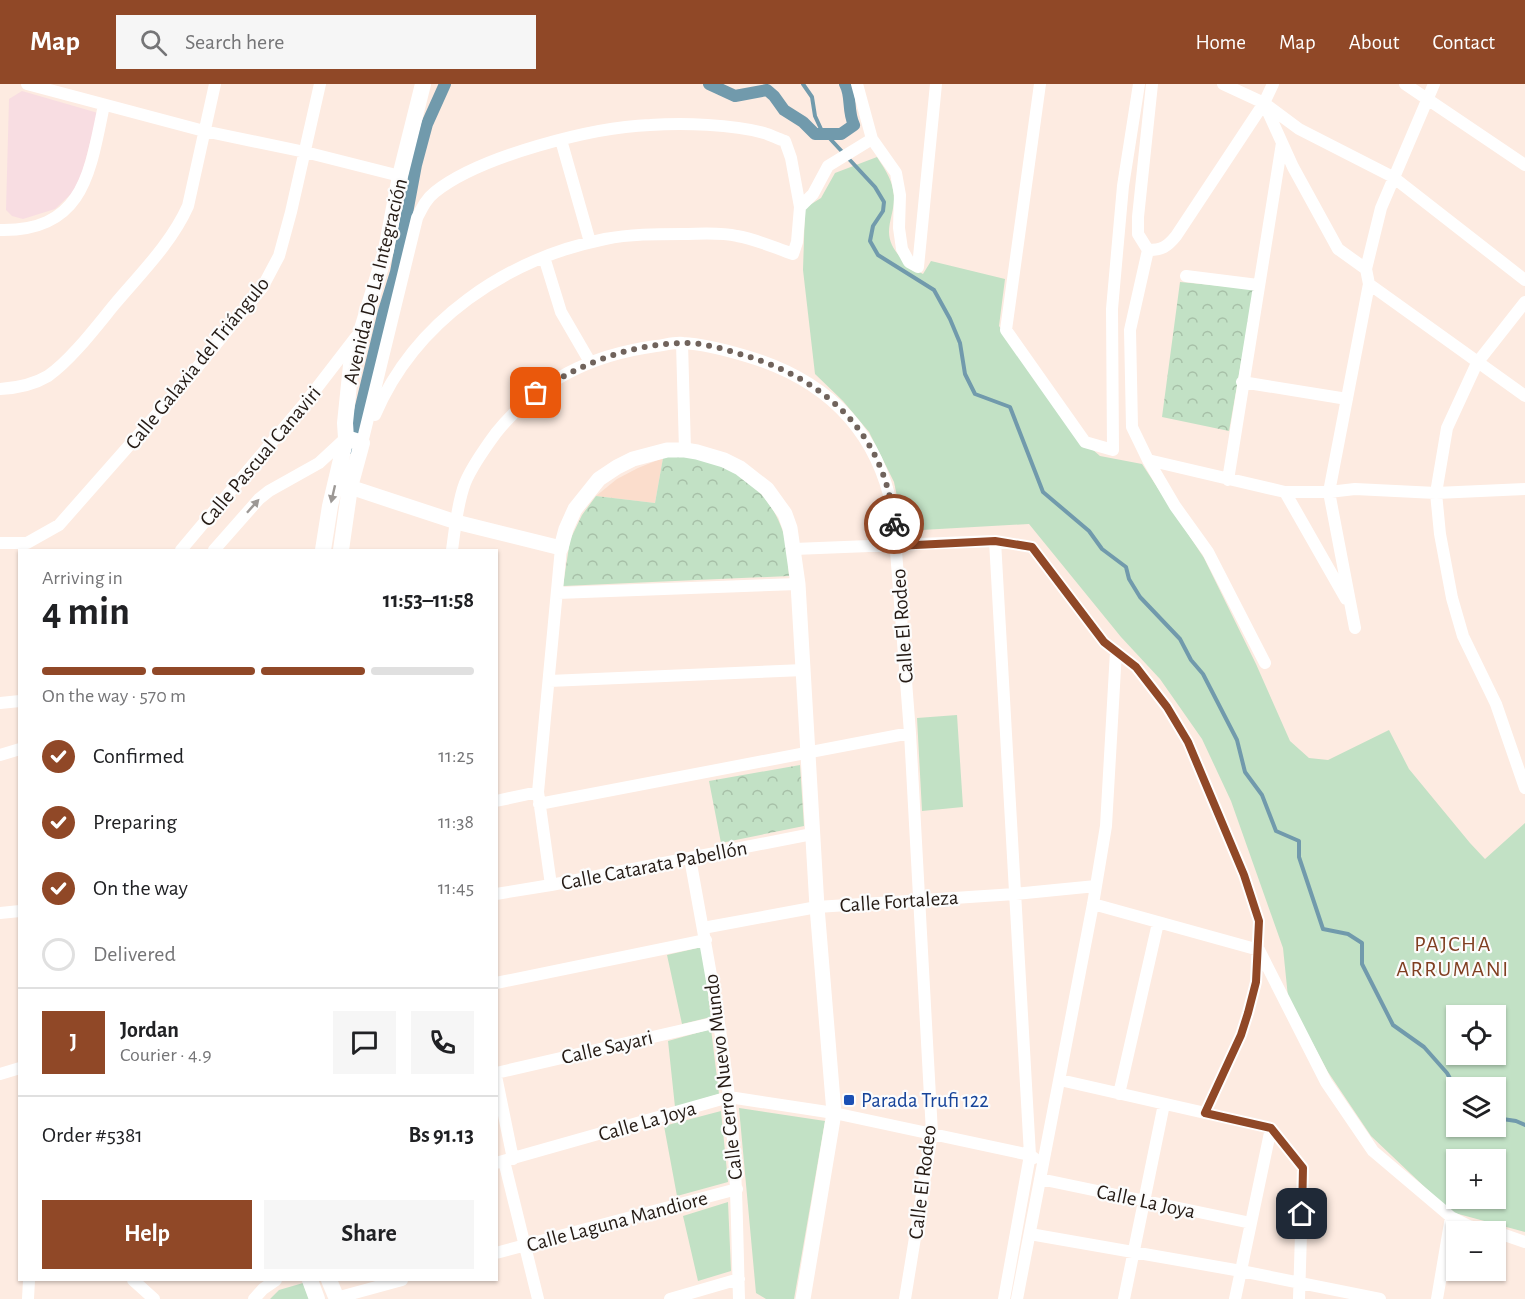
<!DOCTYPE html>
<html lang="en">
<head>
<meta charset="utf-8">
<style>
	:root { --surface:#fff; --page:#f6f6f6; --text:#202124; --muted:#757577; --line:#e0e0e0; --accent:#904827 }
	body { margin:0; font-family:"Alegreya Sans",sans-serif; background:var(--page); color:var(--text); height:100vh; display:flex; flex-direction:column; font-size:22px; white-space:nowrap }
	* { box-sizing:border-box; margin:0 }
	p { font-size:20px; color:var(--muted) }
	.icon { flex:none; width:33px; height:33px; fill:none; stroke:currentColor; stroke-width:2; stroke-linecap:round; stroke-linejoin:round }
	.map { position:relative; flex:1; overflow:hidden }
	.side { position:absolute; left:18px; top:465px; width:480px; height:732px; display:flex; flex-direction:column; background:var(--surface); border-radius:0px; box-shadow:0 2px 4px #0004 }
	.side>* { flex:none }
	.controls { position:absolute; left:1446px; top:921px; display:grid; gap:12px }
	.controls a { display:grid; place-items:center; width:60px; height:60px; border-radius:0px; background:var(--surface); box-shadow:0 2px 4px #0004; font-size:30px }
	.pin { position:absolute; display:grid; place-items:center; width:51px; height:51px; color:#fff; margin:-26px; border-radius:12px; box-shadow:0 3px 9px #0006 }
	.courier { position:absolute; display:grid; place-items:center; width:60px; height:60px; margin:-30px; border:4px solid #904827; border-radius:50%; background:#fff; color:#222; box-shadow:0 2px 8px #0007 }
	.headline em { font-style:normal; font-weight:600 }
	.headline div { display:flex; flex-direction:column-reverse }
	.headline { display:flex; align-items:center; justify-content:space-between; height:102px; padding:0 24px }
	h1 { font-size:39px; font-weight:600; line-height:45px }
	.bar { display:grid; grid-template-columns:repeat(4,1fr); gap:9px 6px; align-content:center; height:72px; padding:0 24px }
	.bar i { height:8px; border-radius:4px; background:var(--line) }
	.bar .current { background:var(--accent) }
	.bar p { grid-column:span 4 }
	.line { display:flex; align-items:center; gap:15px; padding:0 24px; border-top:2px solid var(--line) }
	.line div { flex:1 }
	.round { display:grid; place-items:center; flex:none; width:63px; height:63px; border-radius:0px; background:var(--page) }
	ol { padding:0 24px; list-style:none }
	li { display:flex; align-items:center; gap:18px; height:66px }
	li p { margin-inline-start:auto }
	li .icon { padding:6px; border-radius:50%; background:var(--accent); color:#fff; stroke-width:4 }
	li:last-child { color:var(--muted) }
	li i { width:33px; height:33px; border:3px solid var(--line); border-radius:50% }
	.primary-button { display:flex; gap:12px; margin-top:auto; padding:12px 24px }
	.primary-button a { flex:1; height:69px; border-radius:0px; background:var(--accent); color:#fff; font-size:24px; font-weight:600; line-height:69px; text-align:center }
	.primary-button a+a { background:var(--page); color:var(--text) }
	header { display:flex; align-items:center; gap:36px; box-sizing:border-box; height:84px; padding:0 30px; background:var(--accent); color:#fff }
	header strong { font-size:28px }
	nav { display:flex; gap:33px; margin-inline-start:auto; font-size:21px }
	.search { width:420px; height:54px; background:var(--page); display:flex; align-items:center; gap:15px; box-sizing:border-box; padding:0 21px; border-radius:0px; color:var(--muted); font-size:22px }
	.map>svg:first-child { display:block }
	.built { fill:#fbddcc }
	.education { fill:#f8dde2 }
	.grass { fill:#c2e1c5; fill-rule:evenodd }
	.forest { fill:url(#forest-crowns) }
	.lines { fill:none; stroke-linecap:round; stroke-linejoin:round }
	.stream { stroke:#719aac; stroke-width:4 }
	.canal { stroke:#719aac; stroke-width:12 }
	.minor { stroke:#fff; stroke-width:12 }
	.tertiary { stroke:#fff; stroke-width:15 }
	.secondary { stroke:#fff; stroke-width:16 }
	.oneway { fill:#9c9895 }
	.done { stroke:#70635c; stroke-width:6; stroke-dasharray:0 10.8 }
	.route { stroke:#904827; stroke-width:8 }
	.transit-dot { fill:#1a4fb4; stroke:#fcfcfc; stroke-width:2 }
	.labels { text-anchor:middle; stroke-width:4.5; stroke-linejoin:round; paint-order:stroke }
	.street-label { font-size:21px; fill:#241a14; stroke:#fcfcfc }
	.transit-label { font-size:21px; fill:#164399; stroke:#fcfcfc; text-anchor:start }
	.neighbourhood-label { font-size:22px; letter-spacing:1.5px; fill:#803f21; stroke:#fcfcfc }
</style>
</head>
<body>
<header>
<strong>Map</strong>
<div class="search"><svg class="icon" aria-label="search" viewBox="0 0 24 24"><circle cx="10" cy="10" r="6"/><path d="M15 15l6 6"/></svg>Search here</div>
<nav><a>Home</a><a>Map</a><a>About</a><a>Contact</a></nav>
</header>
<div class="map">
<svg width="1525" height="1215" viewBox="0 0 1525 1215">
	<defs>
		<pattern id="forest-crowns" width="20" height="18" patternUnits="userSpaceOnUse" patternTransform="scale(1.5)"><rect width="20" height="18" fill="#c2e1c5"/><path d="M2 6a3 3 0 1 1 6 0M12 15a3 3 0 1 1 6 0" fill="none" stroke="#a7c0a8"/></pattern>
	</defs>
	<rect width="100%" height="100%" fill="#fdebe1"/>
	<path class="built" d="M 663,374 L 655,419 L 596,412 L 617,395 L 638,384 Z"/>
	<path class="education" d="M 22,7 L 98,29 L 82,89 L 73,108 L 55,125 L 23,135 L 12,132 L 6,126 L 9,15 Z"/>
	<path class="grass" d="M 877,73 C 886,87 894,98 894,115 C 894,126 889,137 889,148 C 889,167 908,182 923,190 L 931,177 L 1005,195 L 999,242 L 1085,359 L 1100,372 L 1142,380 L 1204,474 L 1256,580 L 1290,657 L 1309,674 L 1328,676 L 1389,646 L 1409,685 L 1470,759 L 1485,775 L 1525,739 L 1525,1148 L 1451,1128 L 1371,1052 L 1328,988 L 1288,913 L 1283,864 L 1231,717 L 1202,655 L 1160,595 L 1121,553 L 1029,440 L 904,447 L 894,398 L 869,348 L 843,317 L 815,290 L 803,186 L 805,124 L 821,114 L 835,89 ZM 1456,932 L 1496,932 L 1496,970 L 1456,970 ZM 1456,1004 L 1496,1004 L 1496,1042 L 1456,1042 ZM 1456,1076 L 1496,1076 L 1496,1114 L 1456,1114 Z
		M 957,631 L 963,723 L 922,727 L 917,634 Z
		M 702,863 L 711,933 L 682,940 L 667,871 Z
		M 711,945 L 719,1010 L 675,1023 L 668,957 Z
		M 739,1024 L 825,1037 L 794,1215 L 766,1215 L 756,1209 Z
		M 721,1027 L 728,1098 L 677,1112 L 664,1042 Z
		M 728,1118 L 731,1187 L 698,1197 L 683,1132 Z
		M 303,1199 L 309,1215 L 270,1215 L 279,1206 Z"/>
	<path class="forest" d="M 1180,198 L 1254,205 L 1229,347 L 1162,333 Z
		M 678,371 C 696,375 719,378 736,388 C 761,404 780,430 786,459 C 788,469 788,481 789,492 L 563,502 L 570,456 L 582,431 L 596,412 L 655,419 L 663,374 Z
		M 800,681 L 804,742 L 721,759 L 709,697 Z"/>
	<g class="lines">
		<path class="stream" d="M 803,0 L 812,13 L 815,32 L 821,45 L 875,103 L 884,118 L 883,127 L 873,142 L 870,157 L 878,171 L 934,206 L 950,235 L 960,259 L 965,290 L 975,310 L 1010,323 L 1043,408 L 1089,447 L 1102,465 L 1126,483 L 1129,495 L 1140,513 L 1180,555 L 1191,576 L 1203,590 L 1237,656 L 1245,688 L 1262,711 L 1276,747 L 1299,757 L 1299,773 L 1323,845 L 1348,850 L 1362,859 L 1362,880 L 1393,941 L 1424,963 L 1447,989 L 1456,1005
			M 1496,1034 L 1516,1037 L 1525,1041"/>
		<path class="canal" d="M 709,0 L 735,12 L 767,6 L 774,12 L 784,26 L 803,38 L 815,50 L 841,50 L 854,41 C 847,26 852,12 845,0
			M 351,364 L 384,227 L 396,188 L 416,81 L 427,40 L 445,0"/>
		<path class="minor" d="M 27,0 L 204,47 L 305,68 L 400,92
			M 857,0 L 872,55 L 896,89 L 900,111 L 899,144 L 902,165 L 909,178 L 918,183 L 936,0
			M 1040,0 L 1006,246 L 1085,358 L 1113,366 L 1112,225 L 1123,102 L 1139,0
			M 1152,0 L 1138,133 L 1138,150 L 1148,166 C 1162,166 1167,163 1176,152 L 1264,19 L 1273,0
			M 1223,0 L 1264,19 L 1299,45 L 1393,93 L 1525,196
			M 1405,0 L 1525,81
			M 1264,19 L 1293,83 L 1338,165 L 1366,185 L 1381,124 L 1434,0
			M 561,56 L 590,158
			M 0,146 C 84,148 90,88 104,21
			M 1148,166 L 1130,246 L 1132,343 L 1148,376 L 1175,422 L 1208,468 L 1265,579
			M 544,173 L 561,228 L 590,278
			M 1186,192 L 1258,201
			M 1369,200 L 1525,312
			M 1525,218 L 1477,279 L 1447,344 L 1436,409 L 1440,450 L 1452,514 L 1463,552 L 1496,620 L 1525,704
			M 682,259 L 685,366
			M 1242,298 L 1347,315
			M 0,305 C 17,304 33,301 48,292 C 71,276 96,243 114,221 C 140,190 171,160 188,122 L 215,0
			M 375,331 C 415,237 506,175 605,155 C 630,150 656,150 682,150 C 700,150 720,148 737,152 C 756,155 775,164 793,170 L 797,158 L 800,123 L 813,110 L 828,82 L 872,55
			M 362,359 L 417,134 C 422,124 426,115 435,108 C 480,72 593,43 650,41 C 683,39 732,40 764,49 C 771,51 778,55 785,57 L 791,74 L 800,123
			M 1148,376 L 1285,408 L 1329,408 L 1355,405 L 1436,409 L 1525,405
			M 1228,396 L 1282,59
			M 1285,408 L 1346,515
			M 995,457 L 1030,1071 L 1004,1215
			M 0,459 L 27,459 L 59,441 L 186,297 L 262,204 L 279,172 L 291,128 L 320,0
			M 794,465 L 995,457 L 1032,463 L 1104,558 L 1136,583 L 1167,623 L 1188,658 L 1244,791 L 1259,837 L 1256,898 L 1248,929 L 1241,951 L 1205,1029
			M 181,466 L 309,314 L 356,253
			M 214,466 L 259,415 L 269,407 L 319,379 L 346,354
			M 452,466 C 455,445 457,420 465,399 C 472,382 485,364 496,349 C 538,297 590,271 656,262 C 665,261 674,258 683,259 C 704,260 726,266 746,272 C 825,295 877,345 893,428 L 910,649 L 932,1049 L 905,1215
			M 557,509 L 798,500
			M 1355,544 L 1329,408 L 1369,200 L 1366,185
			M 549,597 L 804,586
			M 0,619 L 20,617
			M 0,671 L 20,665
			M 496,717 L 538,708
			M 539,720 L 910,649
			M 690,774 C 704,853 720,933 729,1013 C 737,1081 737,1148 739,1215
			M 551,801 L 538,708 L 561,464
			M 496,810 L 551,801 L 812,750
			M 1093,820 L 1259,866 L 1326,998 L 1373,1067 L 1451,1133 L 1469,1142 L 1493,1148
			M 0,829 L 20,827
			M 703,844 L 817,823 L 1015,810 L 1096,802
			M 496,899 L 706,856
			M 496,989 L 718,938
			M 0,990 L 20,984
			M 496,992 L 513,1075
			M 1060,996 L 1271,1044
			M 1119,1010 L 1158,839
			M 1271,1044 L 1303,1084 L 1299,1215
			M 504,1077 L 538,1215
			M 496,1079 L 729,1013 L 834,1029 L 1030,1071 L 1034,1074
			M 1040,1095 L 1251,1139
			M 1496,1148 L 1525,1158
			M 1030,1150 L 1241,1187 L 1380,1215
			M 496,1169 L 737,1105
			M 133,1196 L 154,1215
			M 336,1214 L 402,1196
			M 28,1215 L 29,1196
			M 254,1215 L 263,1205 L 276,1196
			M 670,1215 L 739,1195
			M 1017,1215 L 1093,820 L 1106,742 L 1116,567
			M 1124,1215 L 1164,1020
			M 1235,1215 L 1271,1044
			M 1437,1215 L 1451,1133"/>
		<path class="tertiary" d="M 350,403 L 456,438 L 561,464 L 566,445 L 575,425 L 599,395 L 617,383 L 633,375 L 667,366 L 685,366 L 697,368 L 724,376 L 740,384 L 767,405 L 785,430 L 790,444 L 798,500 L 817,823 L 834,1029 L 803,1215"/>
		<path class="secondary" d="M 323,466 L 330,422 L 346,354 L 345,339 L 351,281 L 386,166 L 400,92 L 423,0
			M 341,466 L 350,403 L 362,359 L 346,354
			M 310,1196 L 317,1215
			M 329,1196 L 337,1215"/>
	</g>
	<defs><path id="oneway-solid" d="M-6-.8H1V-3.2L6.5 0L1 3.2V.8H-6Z" transform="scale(1.5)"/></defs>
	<g class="oneway">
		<use href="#oneway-solid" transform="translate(333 410) rotate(103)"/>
		<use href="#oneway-solid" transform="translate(253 422) rotate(-48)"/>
	</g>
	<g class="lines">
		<path class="done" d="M 536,309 C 580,280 627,261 681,259 C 701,258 724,265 743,271 C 826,295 886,351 894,440"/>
		<path class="route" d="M 894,440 L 896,462 L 995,457 L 1032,463 L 1104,558 L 1136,583 L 1167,623 L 1188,658 L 1244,791 L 1259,837 L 1256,898 L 1248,929 L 1241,951 L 1205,1029 L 1271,1044 L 1303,1084 L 1302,1130"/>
	</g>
	<rect class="transit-dot" x="843" y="1010" width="12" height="12" rx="3"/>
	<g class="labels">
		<g class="street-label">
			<text transform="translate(375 197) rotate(-76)" y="7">Avenida De La Integración</text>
			<text transform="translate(197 279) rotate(-51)" y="7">Calle Galaxia del Triángulo</text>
			<text transform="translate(260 372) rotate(-50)" y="7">Calle Pascual Canaviri</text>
			<text transform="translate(902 542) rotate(-94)" y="7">Calle El Rodeo</text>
			<text transform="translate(654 781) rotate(-11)" y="7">Calle Catarata Pabellón</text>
			<text transform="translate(899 817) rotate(-4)" y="7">Calle Fortaleza</text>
			<text transform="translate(607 963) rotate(-13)" y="7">Calle Sayari</text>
			<text transform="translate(723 993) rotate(-97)" y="7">Calle Cerro Nuevo Mundo</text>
			<text transform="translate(647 1037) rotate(-16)" y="7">Calle La Joya</text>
			<text transform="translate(922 1098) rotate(-83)" y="7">Calle El Rodeo</text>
			<text transform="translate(1146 1117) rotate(12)" y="7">Calle La Joya</text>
			<text transform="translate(617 1137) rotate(-15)" y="7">Calle Laguna Mandiore</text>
		</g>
		<g class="transit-label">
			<text x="861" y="1023">Parada Trufi 122</text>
		</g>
		<g class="neighbourhood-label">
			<text x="1453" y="867">PAJCHA<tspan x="1453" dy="25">ARRUMANI</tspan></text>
		</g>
	</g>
</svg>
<div class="controls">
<a><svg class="icon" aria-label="locate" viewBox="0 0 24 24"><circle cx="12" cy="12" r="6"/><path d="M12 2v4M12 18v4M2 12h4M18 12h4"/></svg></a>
<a><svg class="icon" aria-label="layers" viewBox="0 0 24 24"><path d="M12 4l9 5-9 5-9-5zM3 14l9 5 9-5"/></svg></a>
<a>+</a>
<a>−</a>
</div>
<div class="pin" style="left:536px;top:309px;background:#ea580c"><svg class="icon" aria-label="bag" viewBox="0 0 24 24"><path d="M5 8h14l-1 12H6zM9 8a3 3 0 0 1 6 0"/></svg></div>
<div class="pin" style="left:1302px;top:1130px;background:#1f2937"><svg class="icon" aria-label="home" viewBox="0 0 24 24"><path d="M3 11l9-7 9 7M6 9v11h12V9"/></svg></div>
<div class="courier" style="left:894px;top:440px"><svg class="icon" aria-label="bike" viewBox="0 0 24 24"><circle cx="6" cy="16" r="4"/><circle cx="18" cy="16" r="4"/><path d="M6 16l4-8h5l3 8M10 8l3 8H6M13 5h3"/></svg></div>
<section class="side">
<div class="headline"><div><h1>4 min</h1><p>Arriving in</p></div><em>11:53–11:58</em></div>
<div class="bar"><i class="current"></i><i class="current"></i><i class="current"></i><i></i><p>On the way · 570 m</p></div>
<ol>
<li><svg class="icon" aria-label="check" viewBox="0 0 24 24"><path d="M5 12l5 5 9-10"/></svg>Confirmed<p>11:25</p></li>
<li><svg class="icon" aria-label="check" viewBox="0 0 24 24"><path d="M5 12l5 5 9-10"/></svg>Preparing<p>11:38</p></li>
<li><svg class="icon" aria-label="check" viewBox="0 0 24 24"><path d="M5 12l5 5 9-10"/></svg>On the way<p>11:45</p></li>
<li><i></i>Delivered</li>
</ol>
<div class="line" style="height:108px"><b class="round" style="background:var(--accent);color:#fff">J</b><div><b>Jordan</b><p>Courier · 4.9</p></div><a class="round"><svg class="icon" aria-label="chat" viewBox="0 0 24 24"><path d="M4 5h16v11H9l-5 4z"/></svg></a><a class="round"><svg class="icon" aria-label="phone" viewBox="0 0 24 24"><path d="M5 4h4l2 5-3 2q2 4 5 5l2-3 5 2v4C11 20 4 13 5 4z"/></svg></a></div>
<div class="line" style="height:78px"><div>Order #5381</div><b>Bs 91.13</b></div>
<div class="primary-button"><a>Help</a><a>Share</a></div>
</section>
</div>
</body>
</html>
